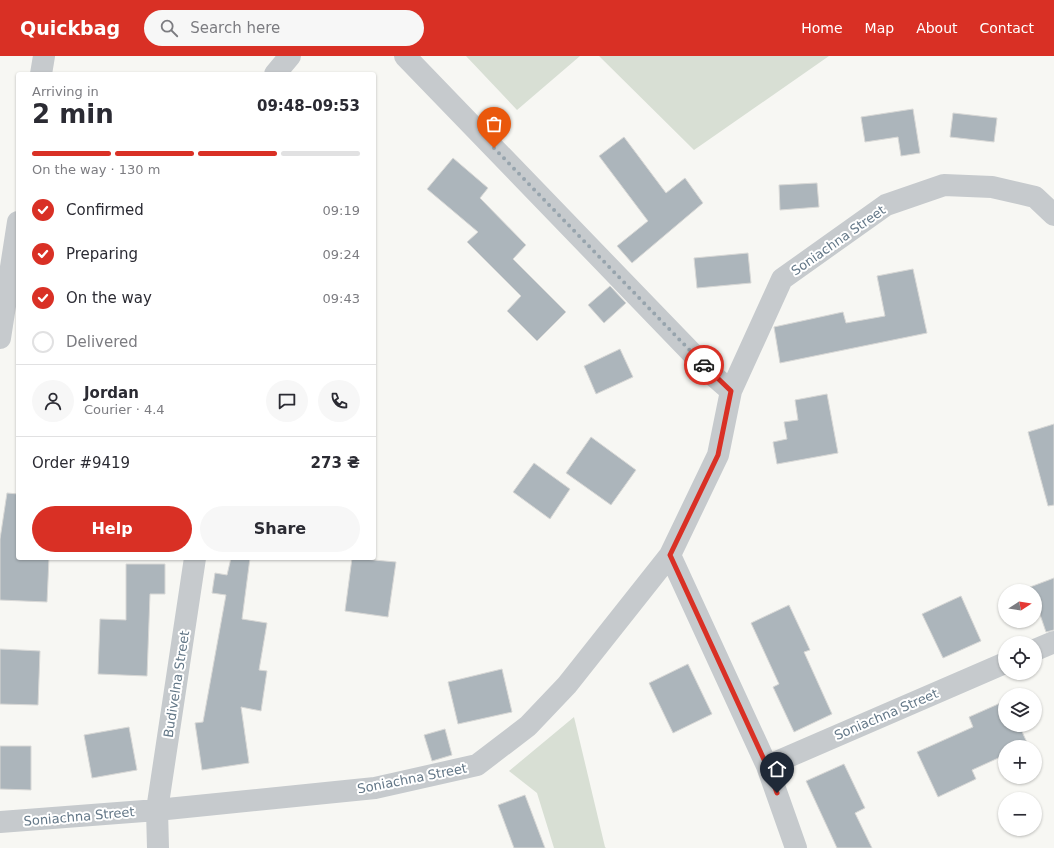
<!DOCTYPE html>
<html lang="en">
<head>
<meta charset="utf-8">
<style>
	:root { --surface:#fff; --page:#f7f7f7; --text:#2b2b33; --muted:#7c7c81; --line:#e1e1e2; --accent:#d93025 }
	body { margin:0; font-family:"DejaVu Sans",sans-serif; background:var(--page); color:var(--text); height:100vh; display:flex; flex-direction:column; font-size:15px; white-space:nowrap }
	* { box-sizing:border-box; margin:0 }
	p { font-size:13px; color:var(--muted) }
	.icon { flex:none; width:22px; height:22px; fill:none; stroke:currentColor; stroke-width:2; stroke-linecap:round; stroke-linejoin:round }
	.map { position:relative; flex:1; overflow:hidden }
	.drawer { position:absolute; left:16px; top:16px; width:360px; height:488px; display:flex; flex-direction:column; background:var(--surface); border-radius:4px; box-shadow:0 1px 3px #0004 }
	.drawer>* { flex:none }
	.needle { width:26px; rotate:78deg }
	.fabs { position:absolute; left:998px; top:528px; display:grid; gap:8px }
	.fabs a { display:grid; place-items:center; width:44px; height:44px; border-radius:50%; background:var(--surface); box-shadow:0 1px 3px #0004; font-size:20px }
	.pin { position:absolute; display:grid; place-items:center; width:34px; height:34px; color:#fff; margin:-41px -17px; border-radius:50% 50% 50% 0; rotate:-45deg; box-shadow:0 0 4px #0007 }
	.pin .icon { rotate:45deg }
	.courier { position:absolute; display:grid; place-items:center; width:40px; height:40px; margin:-20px; border:3px solid #d93025; border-radius:50%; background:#fff; color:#222; box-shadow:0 1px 5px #0007 }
	.head em { font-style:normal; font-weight:700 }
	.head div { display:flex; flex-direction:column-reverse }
	.head { display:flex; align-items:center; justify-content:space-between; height:68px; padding:0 16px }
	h1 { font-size:26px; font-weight:700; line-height:30px }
	.bar { display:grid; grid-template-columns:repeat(4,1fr); gap:6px 4px; align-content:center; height:48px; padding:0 16px }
	.bar i { height:5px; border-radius:3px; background:var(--line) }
	.bar .active { background:var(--accent) }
	.bar p { grid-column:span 4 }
	.line { display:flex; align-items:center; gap:10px; padding:0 16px; border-top:1px solid var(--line) }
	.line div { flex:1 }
	.round { display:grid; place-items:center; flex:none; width:42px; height:42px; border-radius:21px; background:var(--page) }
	ol { padding:0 16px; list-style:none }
	li { display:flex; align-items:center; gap:12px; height:44px }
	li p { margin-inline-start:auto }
	li .icon { padding:4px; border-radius:50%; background:var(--accent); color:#fff; stroke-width:4 }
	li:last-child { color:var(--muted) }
	li i { width:22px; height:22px; border:2px solid var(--line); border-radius:50% }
	.primary-button { display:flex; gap:8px; margin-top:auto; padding:8px 16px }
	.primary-button a { flex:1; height:46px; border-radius:24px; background:var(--accent); color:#fff; font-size:16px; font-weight:700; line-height:46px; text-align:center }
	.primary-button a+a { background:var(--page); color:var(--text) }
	header { display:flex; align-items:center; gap:24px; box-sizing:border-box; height:56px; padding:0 20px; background:var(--accent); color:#fff }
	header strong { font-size:19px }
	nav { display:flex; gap:22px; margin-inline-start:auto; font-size:14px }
	.search { width:280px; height:36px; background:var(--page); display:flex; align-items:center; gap:10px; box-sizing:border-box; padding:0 14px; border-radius:22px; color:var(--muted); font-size:15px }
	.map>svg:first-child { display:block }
	.green { fill:#d8dfd4 }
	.building { fill:#acb5bb; stroke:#d8d8d6 }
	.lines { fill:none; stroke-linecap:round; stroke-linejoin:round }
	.minor { stroke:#c6cacd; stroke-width:22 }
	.done { stroke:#97a4ad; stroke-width:4; stroke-dasharray:0 7.2 }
	.route { stroke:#d93025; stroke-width:5 }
	.labels { text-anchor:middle; stroke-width:4; stroke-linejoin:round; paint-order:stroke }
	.street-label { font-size:13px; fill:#637787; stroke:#fff }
</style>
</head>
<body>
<header>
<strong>Quickbag</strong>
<div class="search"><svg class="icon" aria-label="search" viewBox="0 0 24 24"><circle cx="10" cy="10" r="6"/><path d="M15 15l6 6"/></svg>Search here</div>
<nav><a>Home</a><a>Map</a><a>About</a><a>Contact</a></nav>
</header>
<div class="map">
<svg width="1054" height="792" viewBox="0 0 1054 792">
	<rect width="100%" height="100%" fill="#f7f7f3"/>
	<path class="green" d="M 466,0 L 580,0 L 517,54 Z
		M 599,0 L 829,0 L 694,94 Z
		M 574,661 L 605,791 L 606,792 L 554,792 L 537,737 L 509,715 Z"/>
	<path class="building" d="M 913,53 L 920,97 L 901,100 L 898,81 L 865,86 L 861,61 Z
		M 953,57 L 997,62 L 994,86 L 950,81 Z
		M 624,81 L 666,137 L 685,122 L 703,147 L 632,207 L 617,190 L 648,165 L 599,100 Z
		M 453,102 L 488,132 L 480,142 L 526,189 L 513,203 L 566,256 L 537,285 L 507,255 L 521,240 L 467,186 L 478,176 L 427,133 Z
		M 817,127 L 819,151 L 780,154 L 779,129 Z
		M 748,197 L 751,227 L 697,232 L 694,202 Z
		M 913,213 L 927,277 L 780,307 L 774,271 L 843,256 L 846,267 L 885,260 L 877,220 Z
		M 610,230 L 626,247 L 604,267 L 588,249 Z
		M 620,293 L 633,321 L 596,338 L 584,310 Z
		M 827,338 L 838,397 L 777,408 L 773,386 L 787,383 L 784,366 L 798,364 L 795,344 Z
		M 1054,368 L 1054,449 L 1048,450 L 1028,376 Z
		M 591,381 L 636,414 L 611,449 L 566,417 Z
		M 534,407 L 570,433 L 550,463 L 513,436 Z
		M 7,437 L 18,438 L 18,502 L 49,502 L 47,546 L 0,544 L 0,483 Z
		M 231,502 L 250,502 L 242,563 L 267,567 L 259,614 L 267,615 L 261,655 L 241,651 L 249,707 L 202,714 L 195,667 L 203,666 L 226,539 L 212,537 L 215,517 L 227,519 Z
		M 352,502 L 396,506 L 388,561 L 345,555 Z
		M 126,508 L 165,508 L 165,538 L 150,538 L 147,620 L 98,618 L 100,563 L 126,564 Z
		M 1054,522 L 1054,574 L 1046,576 L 1035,544 L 1035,535 L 1032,535 L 1030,531 Z
		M 961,540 L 981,585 L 943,602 L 922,558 Z
		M 789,549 L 810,594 L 804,596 L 832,658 L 794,676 L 773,631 L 779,628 L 751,567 Z
		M 0,593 L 40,595 L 38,649 L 0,648 Z
		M 688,608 L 712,658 L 673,677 L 649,627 Z
		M 502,613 L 512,656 L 458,668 L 448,626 Z
		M 1005,645 L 1005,669 L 1019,669 L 1029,691 L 1005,691 L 1005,699 L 972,714 L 976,723 L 938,741 L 917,696 L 973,671 L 969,661 Z
		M 129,671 L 137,714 L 92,722 L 84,679 Z
		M 445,673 L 452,699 L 432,705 L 424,679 Z
		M 0,690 L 31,690 L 31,734 L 0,733 Z
		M 844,708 L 865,752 L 855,757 L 872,792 L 837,792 L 806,725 Z
		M 525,739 L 545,792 L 514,792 L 498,749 Z"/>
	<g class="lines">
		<path class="minor" d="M 405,0 L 716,322 L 731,335
			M 41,18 L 44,0
			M 275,18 L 290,0
			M 0,282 L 18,166
			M 670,499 L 767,710 L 796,792
			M 1035,594 L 1054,586
			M 767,710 L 1005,607
			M 0,766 L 157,754 L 375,732 L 477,709 L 528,670 L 567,629 L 670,499 L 718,399 L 731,335 L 782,223 L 886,149 L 944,129 L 992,131 L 1035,141 L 1054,159
			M 158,792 L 157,754 L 195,502"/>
	</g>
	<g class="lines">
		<path class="done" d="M 494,92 L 704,309"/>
		<path class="route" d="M 704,309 L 731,335 L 718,399 L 670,499 L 767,710 L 777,737"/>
	</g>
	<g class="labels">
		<g class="street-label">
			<text transform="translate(838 184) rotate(-35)" y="5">Soniachna Street</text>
			<text transform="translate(176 628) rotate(-81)" y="5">Budivelna Street</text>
			<text transform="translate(886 658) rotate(-23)" y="5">Soniachna Street</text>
			<text transform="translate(412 722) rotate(-11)" y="5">Soniachna Street</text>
			<text transform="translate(79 760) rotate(-5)" y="5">Soniachna Street</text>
		</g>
	</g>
</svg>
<div class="fabs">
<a><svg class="needle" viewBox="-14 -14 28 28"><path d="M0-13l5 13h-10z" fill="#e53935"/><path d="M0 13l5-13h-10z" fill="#7c7c81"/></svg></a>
<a><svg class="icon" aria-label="locate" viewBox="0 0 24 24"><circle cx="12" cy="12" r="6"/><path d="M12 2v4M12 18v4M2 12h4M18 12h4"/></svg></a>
<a><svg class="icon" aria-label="layers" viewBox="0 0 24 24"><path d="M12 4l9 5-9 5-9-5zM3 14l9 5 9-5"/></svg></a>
<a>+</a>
<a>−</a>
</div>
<div class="pin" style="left:494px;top:92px;background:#ea580c"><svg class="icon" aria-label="bag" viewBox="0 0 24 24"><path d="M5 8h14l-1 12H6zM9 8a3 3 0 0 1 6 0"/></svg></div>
<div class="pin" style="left:777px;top:737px;background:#1f2937"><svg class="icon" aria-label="home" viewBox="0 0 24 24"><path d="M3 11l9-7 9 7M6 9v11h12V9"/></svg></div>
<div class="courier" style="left:704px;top:309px"><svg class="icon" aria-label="car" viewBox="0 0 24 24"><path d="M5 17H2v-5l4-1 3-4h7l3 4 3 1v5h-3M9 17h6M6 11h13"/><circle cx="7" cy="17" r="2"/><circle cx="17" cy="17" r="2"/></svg></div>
<section class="drawer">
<div class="head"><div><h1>2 min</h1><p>Arriving in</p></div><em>09:48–09:53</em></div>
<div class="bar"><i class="active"></i><i class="active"></i><i class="active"></i><i></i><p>On the way · 130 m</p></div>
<ol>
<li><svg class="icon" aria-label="check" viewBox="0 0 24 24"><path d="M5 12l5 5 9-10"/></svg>Confirmed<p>09:19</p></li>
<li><svg class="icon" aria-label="check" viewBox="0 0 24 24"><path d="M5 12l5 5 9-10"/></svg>Preparing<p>09:24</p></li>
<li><svg class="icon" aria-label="check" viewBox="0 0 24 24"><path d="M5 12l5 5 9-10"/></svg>On the way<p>09:43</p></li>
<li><i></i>Delivered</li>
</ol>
<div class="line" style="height:72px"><a class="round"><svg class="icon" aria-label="person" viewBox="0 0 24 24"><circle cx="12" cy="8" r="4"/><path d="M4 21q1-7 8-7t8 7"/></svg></a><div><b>Jordan</b><p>Courier · 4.4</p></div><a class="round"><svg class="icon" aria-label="chat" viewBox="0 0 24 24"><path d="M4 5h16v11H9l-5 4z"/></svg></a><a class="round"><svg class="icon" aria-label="phone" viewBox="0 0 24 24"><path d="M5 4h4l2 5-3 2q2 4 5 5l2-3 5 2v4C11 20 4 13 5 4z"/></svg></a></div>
<div class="line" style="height:52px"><div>Order #9419</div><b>273 ₴</b></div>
<div class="primary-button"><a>Help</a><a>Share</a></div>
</section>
</div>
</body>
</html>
